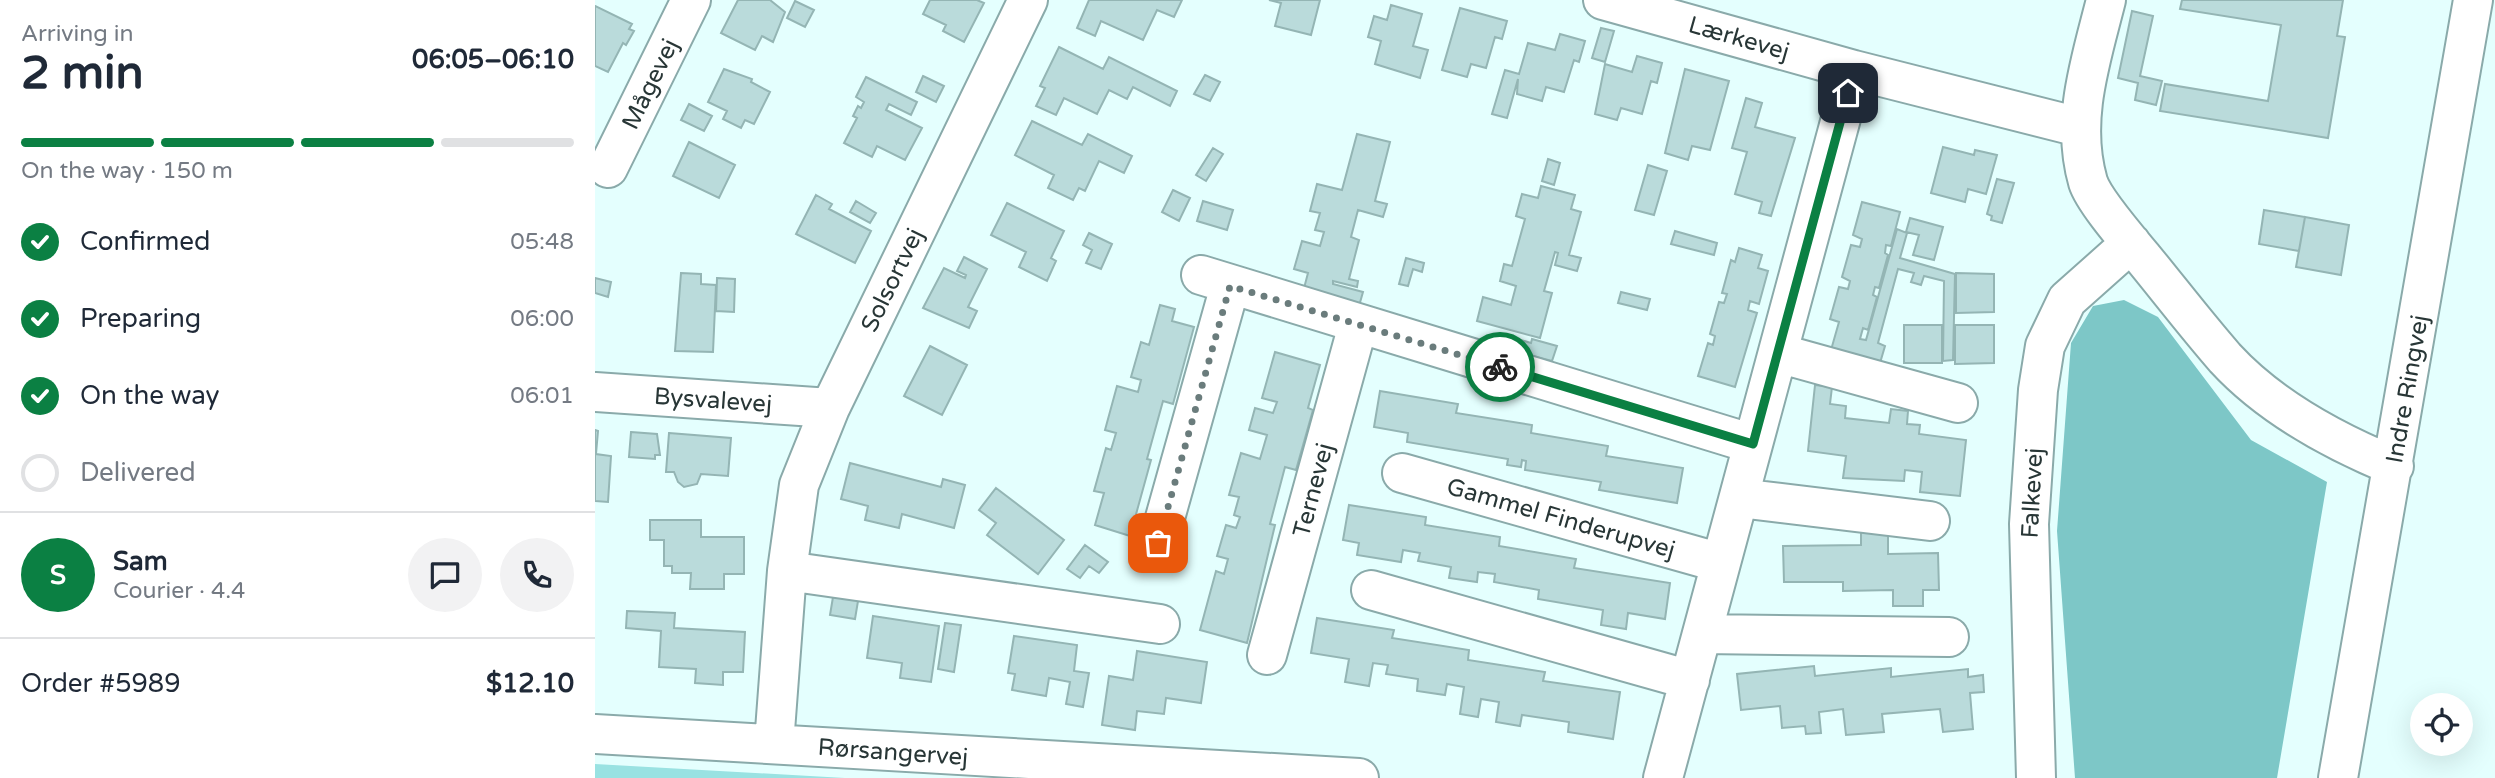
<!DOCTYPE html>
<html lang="en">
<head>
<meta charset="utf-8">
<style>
	:root { --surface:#fff; --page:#f2f2f3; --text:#1f2937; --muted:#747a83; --line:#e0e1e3; --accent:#0b8043 }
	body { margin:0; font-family:"Varela Round",sans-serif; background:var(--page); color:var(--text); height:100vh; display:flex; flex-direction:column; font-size:26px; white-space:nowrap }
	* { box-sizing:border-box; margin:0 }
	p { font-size:23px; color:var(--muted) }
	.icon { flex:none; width:38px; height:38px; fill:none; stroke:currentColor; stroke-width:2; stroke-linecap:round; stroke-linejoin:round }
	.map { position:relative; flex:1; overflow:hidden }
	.side { display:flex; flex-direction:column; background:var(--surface); width:595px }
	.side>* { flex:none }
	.tools { position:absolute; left:1815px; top:693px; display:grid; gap:14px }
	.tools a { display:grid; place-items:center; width:63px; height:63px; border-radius:50%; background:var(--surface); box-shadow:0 7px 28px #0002; font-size:35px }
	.pin { position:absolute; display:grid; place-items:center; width:60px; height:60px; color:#fff; margin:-30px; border-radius:14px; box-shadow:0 4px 10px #0006 }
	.courier { position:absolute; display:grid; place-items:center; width:70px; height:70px; margin:-35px; border:5px solid #0b8043; border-radius:50%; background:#fff; color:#222; box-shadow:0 2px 9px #0007 }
	.overview em { font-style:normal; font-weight:700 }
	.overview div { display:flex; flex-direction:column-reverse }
	.overview { display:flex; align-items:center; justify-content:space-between; height:119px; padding:0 21px }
	h1 { font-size:46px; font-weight:700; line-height:52px }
	.bar { display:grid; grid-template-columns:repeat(4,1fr); gap:10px 7px; align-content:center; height:84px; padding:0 21px }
	.bar i { height:9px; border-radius:5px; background:var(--line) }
	.bar .active { background:var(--accent) }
	.bar p { grid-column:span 4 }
	.line { display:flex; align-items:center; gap:18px; padding:0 21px; border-top:2px solid var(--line) }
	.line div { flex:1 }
	.round { display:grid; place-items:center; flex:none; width:74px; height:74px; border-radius:37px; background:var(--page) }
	ol { padding:0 21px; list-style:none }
	li { display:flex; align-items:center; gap:21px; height:77px }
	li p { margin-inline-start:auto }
	li .icon { padding:7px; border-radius:50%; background:var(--accent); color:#fff; stroke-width:4 }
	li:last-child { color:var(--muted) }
	li i { width:38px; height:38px; border:4px solid var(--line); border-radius:50% }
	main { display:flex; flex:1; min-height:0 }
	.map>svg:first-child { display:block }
	.green { fill:#99e2e2 }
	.forest { fill:#7dc7c7 }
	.building { fill:#badbdb; stroke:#94b5b4; stroke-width:2 }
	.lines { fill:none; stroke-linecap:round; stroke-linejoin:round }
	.minor-casing { stroke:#8aaaaa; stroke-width:42 }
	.minor { stroke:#fff; stroke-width:38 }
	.done { stroke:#6a7c7c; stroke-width:7; stroke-dasharray:0 12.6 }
	.route { stroke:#0b8043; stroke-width:9 }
	.labels { text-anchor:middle; stroke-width:5; stroke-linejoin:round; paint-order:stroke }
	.street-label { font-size:24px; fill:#283636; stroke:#fff }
</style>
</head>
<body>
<main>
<section class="side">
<div class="overview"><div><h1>2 min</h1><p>Arriving in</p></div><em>06:05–06:10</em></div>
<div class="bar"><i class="active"></i><i class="active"></i><i class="active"></i><i></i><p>On the way · 150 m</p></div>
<ol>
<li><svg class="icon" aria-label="check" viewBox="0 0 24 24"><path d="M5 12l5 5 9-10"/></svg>Confirmed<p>05:48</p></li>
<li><svg class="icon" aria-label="check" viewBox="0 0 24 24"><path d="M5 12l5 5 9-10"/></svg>Preparing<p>06:00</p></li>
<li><svg class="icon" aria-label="check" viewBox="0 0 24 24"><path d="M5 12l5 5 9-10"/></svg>On the way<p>06:01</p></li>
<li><i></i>Delivered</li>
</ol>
<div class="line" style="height:126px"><b class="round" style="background:var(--accent);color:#fff">S</b><div><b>Sam</b><p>Courier · 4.4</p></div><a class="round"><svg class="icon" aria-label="chat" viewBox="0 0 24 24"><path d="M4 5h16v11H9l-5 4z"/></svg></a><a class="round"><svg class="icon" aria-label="phone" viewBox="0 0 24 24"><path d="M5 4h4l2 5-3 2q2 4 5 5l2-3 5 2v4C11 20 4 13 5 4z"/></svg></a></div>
<div class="line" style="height:91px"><div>Order #5989</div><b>$12.10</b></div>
</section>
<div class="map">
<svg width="1900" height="778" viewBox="0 0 1900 778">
	<rect width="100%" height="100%" fill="#e4fffe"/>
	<path class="green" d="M 0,764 L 250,778 L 0,778 Z"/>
	<path class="forest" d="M 1529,300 L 1563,317 L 1656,440 L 1732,482 L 1682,778 L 1480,778 L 1462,531 L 1476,343 L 1498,306 Z"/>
	<path class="building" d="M 143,0 L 175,0 L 190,12 L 178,42 L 167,36 L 160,50 L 126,33 Z
		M 335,0 L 382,0 L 389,3 L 369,42 L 348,31 L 351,25 L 328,14 Z
		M 494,0 L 587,0 L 579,17 L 562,10 L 548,40 L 506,21 L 500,36 L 482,28 Z
		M 674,0 L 725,0 L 716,35 L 680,26 L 686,3 Z
		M 1587,0 L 1748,0 L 1742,36 L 1750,37 L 1733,138 L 1565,111 L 1570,84 L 1673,101 L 1686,25 L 1585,9 Z
		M 200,1 L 219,10 L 210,27 L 192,18 Z
		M 796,5 L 827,14 L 818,46 L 833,50 L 825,78 L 780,64 L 786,41 L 773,37 L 779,16 L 792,20 Z
		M 0,6 L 37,24 L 34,29 L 39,31 L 31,45 L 28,43 L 13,72 L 0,66 Z
		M 865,8 L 912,21 L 907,39 L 900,37 L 891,68 L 876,64 L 872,77 L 847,70 Z
		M 1537,11 L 1558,16 L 1545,76 L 1567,81 L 1561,105 L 1540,100 L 1543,83 L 1523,78 Z
		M 1006,28 L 1019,31 L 1010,62 L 997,58 Z
		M 965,34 L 990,41 L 984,62 L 979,60 L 969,92 L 951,87 L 947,101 L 922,94 L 923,79 L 912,118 L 897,114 L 910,70 L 924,74 L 933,43 L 960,50 Z
		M 464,47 L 508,69 L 514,57 L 582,91 L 575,106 L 538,87 L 532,99 L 514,90 L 502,114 L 469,98 L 461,115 L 441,106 L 450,88 L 445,86 Z
		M 1042,56 L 1067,63 L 1062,83 L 1056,81 L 1047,114 L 1026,108 L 1022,120 L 1000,114 L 1010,64 L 1037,72 Z
		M 129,69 L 157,79 L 156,82 L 175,92 L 159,124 L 150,120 L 146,128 L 128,119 L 132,111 L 113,102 Z
		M 1090,69 L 1134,81 L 1115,150 L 1097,146 L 1093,160 L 1070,153 Z
		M 610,75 L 625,82 L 615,101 L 599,94 Z
		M 328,76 L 349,86 L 341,102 L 321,92 Z
		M 271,77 L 322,102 L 316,115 L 294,104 L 291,110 L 327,128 L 310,160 L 282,146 L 277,157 L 249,143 L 262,118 L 258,116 L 263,106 L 266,108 L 269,102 L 261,97 Z
		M 1151,98 L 1167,103 L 1160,127 L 1200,138 L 1176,216 L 1164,213 L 1167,202 L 1140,194 L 1152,152 L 1137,148 Z
		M 94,104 L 117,116 L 109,131 L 86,120 Z
		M 437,121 L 487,145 L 493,134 L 537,156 L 529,173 L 504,161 L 490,191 L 484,188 L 478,200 L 453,188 L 459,175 L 420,155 Z
		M 762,134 L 795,142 L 780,201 L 792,204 L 788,217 L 763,210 L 756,237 L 764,240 L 754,279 L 763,281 L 762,287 L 738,281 L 738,284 L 768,292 L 764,306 L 708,292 L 713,273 L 699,269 L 707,241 L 725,246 L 729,232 L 720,230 L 725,213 L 715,211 L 722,184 L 747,190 Z
		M 94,142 L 140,165 L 124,198 L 78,176 Z
		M 1348,147 L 1379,155 L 1380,150 L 1402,155 L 1391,194 L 1373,189 L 1370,202 L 1336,193 Z
		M 618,148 L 628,154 L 611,181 L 601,175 Z
		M 953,159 L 965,163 L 959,185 L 947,181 Z
		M 1053,165 L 1072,171 L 1059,215 L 1040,210 Z
		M 1402,179 L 1419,183 L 1407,223 L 1396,220 L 1397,216 L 1392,214 Z
		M 946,186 L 980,195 L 976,209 L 986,212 L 974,255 L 986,258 L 982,271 L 960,265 L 963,253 L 960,252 L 949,291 L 957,293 L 945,338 L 882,321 L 888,297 L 916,305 L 921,286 L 905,281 L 909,264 L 917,266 L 930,219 L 921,216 L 927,194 L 943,198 Z
		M 578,190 L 595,198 L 584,221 L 567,212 Z
		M 221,195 L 237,204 L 234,209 L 276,231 L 260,263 L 201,234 Z
		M 261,201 L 281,213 L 275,223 L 255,212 Z
		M 608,201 L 638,210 L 632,230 L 602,221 Z
		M 1267,202 L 1305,212 L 1296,246 L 1291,245 L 1290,253 L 1293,255 L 1284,288 L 1280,287 L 1278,295 L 1282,297 L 1273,330 L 1268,328 L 1265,339 L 1271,340 L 1302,229 L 1312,233 L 1305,258 L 1360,274 L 1358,360 L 1348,361 L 1349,281 L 1329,276 L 1326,285 L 1316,282 L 1319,273 L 1303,269 L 1283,343 L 1290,346 L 1285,363 L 1236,350 L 1244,322 L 1235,319 L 1244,287 L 1253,289 L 1255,281 L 1247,277 L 1256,245 L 1265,247 L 1267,239 L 1258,235 Z
		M 412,203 L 469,231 L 456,258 L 461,261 L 452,281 L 424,267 L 431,252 L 396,235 Z
		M 1669,210 L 1710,217 L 1704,251 L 1664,244 Z
		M 1710,217 L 1754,225 L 1746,275 L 1701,267 Z
		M 1315,218 L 1348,227 L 1339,260 L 1318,255 L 1324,235 L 1311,232 Z
		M 1080,231 L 1122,243 L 1119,255 L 1076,244 Z
		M 494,233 L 517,244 L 506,269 L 491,263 L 497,250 L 488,245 Z
		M 1144,248 L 1167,255 L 1163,268 L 1173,271 L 1164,304 L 1155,301 L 1153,310 L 1162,313 L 1140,387 L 1103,376 L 1113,343 L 1118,345 L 1120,336 L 1115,334 L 1124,302 L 1129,303 L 1132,294 L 1127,293 L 1136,260 L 1140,262 Z
		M 369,257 L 392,269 L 373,307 L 382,311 L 374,328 L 328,308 L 349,268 L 370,278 L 371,275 L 362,271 Z
		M 811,258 L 829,263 L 827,272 L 818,269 L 813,286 L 804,284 Z
		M 86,273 L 106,274 L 106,284 L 121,285 L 118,352 L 80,351 Z
		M 1361,273 L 1399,274 L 1399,312 L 1361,313 Z
		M 0,278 L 16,282 L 13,297 L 0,293 Z
		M 122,278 L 140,279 L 139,312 L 121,311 Z
		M 1026,292 L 1055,299 L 1052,310 L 1023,303 Z
		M 565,305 L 580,309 L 577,321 L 599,327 L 578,404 L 568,401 L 552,459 L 556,460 L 535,536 L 500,525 L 509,493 L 499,491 L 511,448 L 516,450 L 521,433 L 510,430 L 522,386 L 543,392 L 546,380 L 536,377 L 546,342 L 554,345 Z
		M 1309,325 L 1347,325 L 1347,363 L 1309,363 Z
		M 1360,325 L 1399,325 L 1399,363 L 1360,364 Z
		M 937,339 L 962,346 L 957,361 L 923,352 L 926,340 L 936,343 Z
		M 335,346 L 372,365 L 347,415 L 309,396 Z
		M 680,352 L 725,365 L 713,408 L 718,410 L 701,470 L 690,467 L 675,524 L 680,525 L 652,643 L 605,630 L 621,571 L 629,574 L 633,559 L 622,556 L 631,525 L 641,528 L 645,517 L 639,515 L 644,497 L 634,495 L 646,453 L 665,459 L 672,435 L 654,430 L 660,408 L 678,413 L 682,402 L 667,398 Z
		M 1220,385 L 1237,387 L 1235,404 L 1251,406 L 1250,418 L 1294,423 L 1296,409 L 1313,411 L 1312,424 L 1325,425 L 1324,434 L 1371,440 L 1365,496 L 1325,492 L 1327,472 L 1310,470 L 1309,481 L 1248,478 L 1251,456 L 1213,451 Z
		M 785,391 L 863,404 L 861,413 L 937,425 L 936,433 L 1013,446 L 1011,456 L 1088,468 L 1082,503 L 1004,490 L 1006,482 L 930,470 L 931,461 L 927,460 L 926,467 L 912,465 L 913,459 L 812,442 L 813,433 L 779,427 Z
		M 0,430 L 3,431 L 1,454 L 16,456 L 13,502 L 0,501 Z
		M 36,432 L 62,434 L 65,455 L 60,455 L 60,459 L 34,457 Z
		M 74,433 L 136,438 L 133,476 L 106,474 L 102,484 L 89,487 L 83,482 L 79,472 L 71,472 Z
		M 255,463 L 346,487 L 348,479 L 370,485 L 359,528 L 307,514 L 304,528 L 270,520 L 273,506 L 246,499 Z
		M 401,488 L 469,540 L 443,574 L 392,535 L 401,523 L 384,510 Z
		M 754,505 L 831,517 L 830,525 L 905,537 L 904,546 L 981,559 L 979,568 L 1075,583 L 1070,619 L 1033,613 L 1031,629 L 1006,625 L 1008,610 L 943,599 L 944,590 L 899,582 L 900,574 L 883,572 L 882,582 L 854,578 L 856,567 L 823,561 L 825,553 L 808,550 L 806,562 L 762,555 L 764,543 L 748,540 Z
		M 55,520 L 106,520 L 106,537 L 149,537 L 149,574 L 129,574 L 129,589 L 95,589 L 96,573 L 77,573 L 77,566 L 69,566 L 69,540 L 55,540 Z
		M 1266,529 L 1293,529 L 1293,554 L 1343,553 L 1344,590 L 1328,590 L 1328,606 L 1298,606 L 1298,590 L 1248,591 L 1248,582 L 1189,582 L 1188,546 L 1266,545 Z
		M 490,545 L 513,562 L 504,573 L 494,566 L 485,578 L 472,569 Z
		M 239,591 L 264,595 L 260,619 L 235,615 Z
		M 32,611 L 80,613 L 79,628 L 150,632 L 148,672 L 128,672 L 128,685 L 100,683 L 101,669 L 64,667 L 66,631 L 31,628 Z
		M 278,616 L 344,626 L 336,682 L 305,678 L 307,663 L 272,658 Z
		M 722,618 L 799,630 L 797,638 L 874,650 L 873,660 L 950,672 L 948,681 L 1025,692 L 1018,739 L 973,732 L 974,722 L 927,715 L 925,726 L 901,722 L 904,702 L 886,699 L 883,717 L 865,714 L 869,687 L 852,684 L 850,695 L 822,691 L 823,679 L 791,674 L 793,665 L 778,663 L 774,686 L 750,682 L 754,659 L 716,653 Z
		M 350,623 L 366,625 L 359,672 L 343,669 Z
		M 419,636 L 482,645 L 479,671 L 494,673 L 488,707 L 471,704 L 475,682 L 454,678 L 451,696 L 417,690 L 420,674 L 413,673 Z
		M 542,651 L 612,662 L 606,703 L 571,698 L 569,714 L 542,711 L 540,730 L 507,725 L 514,676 L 538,680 Z
		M 1219,666 L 1220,676 L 1296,668 L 1296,677 L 1373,669 L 1373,677 L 1388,675 L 1389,692 L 1375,693 L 1378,729 L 1348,732 L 1345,709 L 1287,714 L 1289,732 L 1251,735 L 1248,709 L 1224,712 L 1226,733 L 1211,734 L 1210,726 L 1187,728 L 1185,706 L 1146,710 L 1142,674 Z"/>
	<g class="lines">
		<g class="minor-casing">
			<path id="minor" d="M 1008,0 L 1259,70 L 1484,127
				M 1511,0 C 1496,60 1475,120 1493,182 C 1499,201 1535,242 1549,259 C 1576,292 1602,326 1630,358 C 1675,407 1738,441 1799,466
				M 13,168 L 96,0
				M 606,275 L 1158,444
				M 1183,353 L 1363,403
				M 0,392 L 235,408
				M 807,473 L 1126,563
				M 1144,498 L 1335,521
				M 563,543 L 635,286
				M 192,571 L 565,624
				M 776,590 L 1095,680
				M 1107,634 L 1354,637
				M 672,655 L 763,325
				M 0,734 L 764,778
				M 179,744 L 192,571 L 204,485 L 235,408 L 433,0
				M 1068,778 L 1259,70
				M 1441,778 L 1434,524 L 1443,390 L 1450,346 L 1472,300 L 1536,243
				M 1743,778 L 1878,0"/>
		</g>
		<use href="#minor" class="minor"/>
	</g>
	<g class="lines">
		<path class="done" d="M 563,543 L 635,286 L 905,367"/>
		<path class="route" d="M 905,367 L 1158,444 L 1253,93"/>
	</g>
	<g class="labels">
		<g class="street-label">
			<text transform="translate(1144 38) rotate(16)" y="8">Lærkevej</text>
			<text transform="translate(55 84) rotate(-64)" y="8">Mågevej</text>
			<text transform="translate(297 280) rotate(-64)" y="8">Solsortvej</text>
			<text transform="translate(1812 389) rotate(-80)" y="8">Indre Ringvej</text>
			<text transform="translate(118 400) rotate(4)" y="8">Bysvalevej</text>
			<text transform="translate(718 490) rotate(-75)" y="8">Ternevej</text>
			<text transform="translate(1437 493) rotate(-87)" y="8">Falkevej</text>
			<text transform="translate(966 518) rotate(16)" y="8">Gammel Finderupvej</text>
			<text transform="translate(298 752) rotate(4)" y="8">Rørsangervej</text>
		</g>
	</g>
</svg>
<div class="tools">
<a><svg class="icon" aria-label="locate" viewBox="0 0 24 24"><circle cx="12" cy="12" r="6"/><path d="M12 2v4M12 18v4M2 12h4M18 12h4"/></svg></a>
</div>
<div class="pin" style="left:563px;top:543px;background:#ea580c"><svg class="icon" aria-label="bag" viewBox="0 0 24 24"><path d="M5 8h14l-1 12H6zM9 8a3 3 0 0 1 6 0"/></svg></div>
<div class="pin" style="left:1253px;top:93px;background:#1f2937"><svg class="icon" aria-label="home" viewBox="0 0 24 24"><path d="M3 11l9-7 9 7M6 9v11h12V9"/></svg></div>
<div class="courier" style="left:905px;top:367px"><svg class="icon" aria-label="bike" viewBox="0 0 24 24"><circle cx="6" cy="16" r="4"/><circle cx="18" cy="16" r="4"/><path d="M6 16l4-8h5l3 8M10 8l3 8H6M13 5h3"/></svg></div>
</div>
</main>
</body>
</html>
